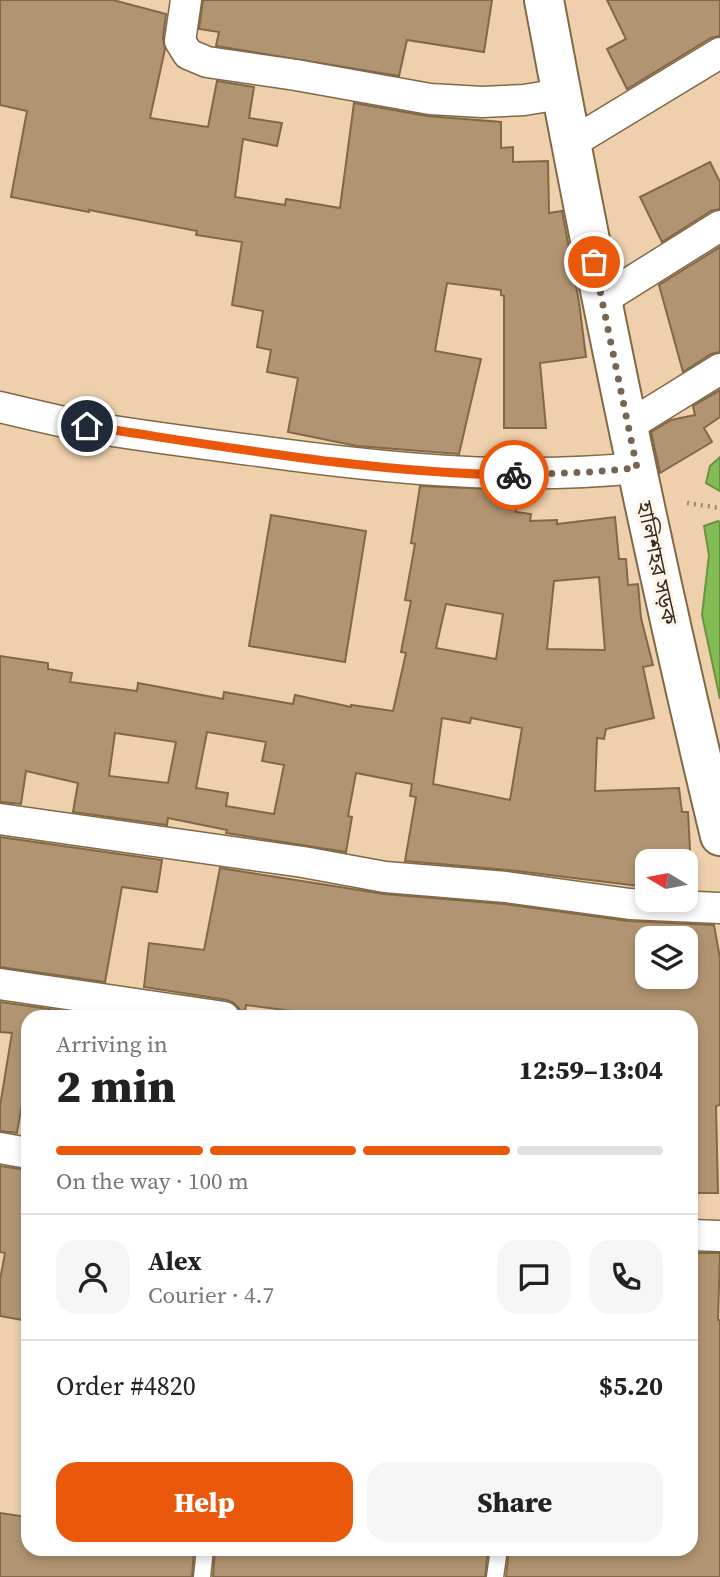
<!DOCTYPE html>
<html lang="en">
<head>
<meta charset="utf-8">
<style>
	:root { --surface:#fff; --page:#f6f6f6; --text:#222; --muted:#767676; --line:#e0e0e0; --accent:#ea580c }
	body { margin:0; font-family:"Source Serif 4","Noto Sans Bengali",serif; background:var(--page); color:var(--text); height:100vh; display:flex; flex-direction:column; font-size:26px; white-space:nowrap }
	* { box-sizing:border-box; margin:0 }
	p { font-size:23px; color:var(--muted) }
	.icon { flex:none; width:38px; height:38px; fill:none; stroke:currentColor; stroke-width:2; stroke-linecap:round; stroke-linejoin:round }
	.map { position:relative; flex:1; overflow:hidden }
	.drawer { position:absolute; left:21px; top:1010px; width:677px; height:546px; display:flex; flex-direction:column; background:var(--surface); border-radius:21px; box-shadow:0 4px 10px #0003 }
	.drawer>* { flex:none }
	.needle { width:46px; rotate:280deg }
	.buttons { position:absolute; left:635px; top:849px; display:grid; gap:14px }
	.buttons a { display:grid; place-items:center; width:63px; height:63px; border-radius:14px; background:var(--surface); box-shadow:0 4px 10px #0003; font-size:35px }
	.pin { position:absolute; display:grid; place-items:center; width:60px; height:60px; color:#fff; margin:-30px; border:4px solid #fff; border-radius:50%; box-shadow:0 2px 7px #0007 }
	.courier { position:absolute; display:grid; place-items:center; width:70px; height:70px; margin:-35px; border:5px solid #ea580c; border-radius:50%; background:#fff; color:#222; box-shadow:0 2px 9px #0007 }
	.headline em { font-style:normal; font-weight:800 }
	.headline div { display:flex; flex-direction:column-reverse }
	.headline { display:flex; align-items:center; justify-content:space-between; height:119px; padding:0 35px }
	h1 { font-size:46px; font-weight:800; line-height:52px }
	.bar { display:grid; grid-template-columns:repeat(4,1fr); gap:10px 7px; align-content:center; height:84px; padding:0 35px }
	.bar i { height:9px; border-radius:5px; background:var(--line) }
	.bar .active { background:var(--accent) }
	.bar p { grid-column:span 4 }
	.line { display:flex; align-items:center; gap:18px; padding:0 35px; border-top:2px solid var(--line) }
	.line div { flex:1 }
	.round { display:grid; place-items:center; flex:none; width:74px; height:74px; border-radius:21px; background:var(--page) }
	.cta { display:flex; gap:14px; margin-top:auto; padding:14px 35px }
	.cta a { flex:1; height:80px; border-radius:21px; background:var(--accent); color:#fff; font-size:28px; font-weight:800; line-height:80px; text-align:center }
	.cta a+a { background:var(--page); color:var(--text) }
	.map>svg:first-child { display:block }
	.water { fill:#82bc52; stroke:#6c9142; stroke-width:2 }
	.building { fill:#b19572; stroke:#826847; stroke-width:2; fill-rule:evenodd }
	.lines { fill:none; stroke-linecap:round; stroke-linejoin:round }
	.lane-casing { stroke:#826846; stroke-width:19 }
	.street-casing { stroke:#826846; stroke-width:33 }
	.secondary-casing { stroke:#826846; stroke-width:42 }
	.path { stroke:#9d876d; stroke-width:4.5; stroke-dasharray:2 5; stroke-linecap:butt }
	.lane { stroke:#fff; stroke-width:16 }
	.street { stroke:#fff; stroke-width:30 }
	.secondary { stroke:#fff; stroke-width:38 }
	.done { stroke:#776550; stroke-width:7; stroke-dasharray:0 12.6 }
	.route { stroke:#ea580c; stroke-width:9 }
	.labels { text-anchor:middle; stroke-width:7; stroke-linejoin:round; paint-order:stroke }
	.street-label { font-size:21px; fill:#372c1e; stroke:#fef5ea }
</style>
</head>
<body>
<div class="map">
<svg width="720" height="1577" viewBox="0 0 720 1577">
	<rect width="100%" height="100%" fill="#eed0ac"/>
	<path class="water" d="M 720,457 L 720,491 L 706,483 L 710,466 Z
		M 718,521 L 720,522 L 720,699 L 702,615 L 709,555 L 704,526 Z"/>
	<path class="building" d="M 0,0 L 113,0 L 166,14 L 163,38 L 165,49 L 150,118 L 208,127 L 217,81 L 254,87 L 249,118 L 282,123 L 277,146 L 243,139 L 235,197 L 285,205 L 286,199 L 340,208 L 354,103 L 427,116 L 501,122 L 501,148 L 513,147 L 513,162 L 548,161 L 549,213 L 562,211 L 579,302 L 586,357 L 540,363 L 546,428 L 504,428 L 504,296 L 501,295 L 501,290 L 447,283 L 435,351 L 481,359 L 459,454 L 357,446 L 288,432 L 298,378 L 267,372 L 271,350 L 257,347 L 263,311 L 232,305 L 242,242 L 196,235 L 197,231 L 89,210 L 89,212 L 11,197 L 27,111 L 0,105 Z
		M 203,0 L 492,0 L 484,52 L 407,40 L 399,76 L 216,46 L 219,32 L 199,29 Z
		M 607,0 L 720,0 L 720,36 L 711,38 L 627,89 L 607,49 L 626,39 Z
		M 710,162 L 720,182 L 720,209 L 711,211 L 662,242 L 640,197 Z
		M 720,247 L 720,352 L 711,354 L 683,372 L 659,285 Z
		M 720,390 L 720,417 L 704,428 L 712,442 L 660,473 L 651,432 L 671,420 L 695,415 L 693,406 Z
		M 420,486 L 517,490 L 516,512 L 531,514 L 530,521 L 557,520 L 557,524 L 615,517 L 619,559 L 626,559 L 628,585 L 638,584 L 641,618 L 653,665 L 643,667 L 654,718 L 606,729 L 604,739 L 597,738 L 595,791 L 679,788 L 682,812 L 688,812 L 692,889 L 686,889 L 686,861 L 648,861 L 648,887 L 508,870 L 405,861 L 416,797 L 410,796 L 412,784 L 356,773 L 348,816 L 352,817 L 346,852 L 226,833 L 227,830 L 168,818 L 167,825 L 73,812 L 78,783 L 26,771 L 21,804 L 0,802 L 0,656 L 48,663 L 48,669 L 72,673 L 70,682 L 137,691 L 138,683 L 223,699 L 224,692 L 293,704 L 295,695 L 351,707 L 351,705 L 393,711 L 406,653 L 401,652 L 411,601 L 405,600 L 415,544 L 411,543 ZM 599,577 L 605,650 L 547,649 L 554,581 ZM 446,604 L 503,614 L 496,659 L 436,648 ZM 442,718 L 470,723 L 471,718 L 522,728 L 510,800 L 433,784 ZM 207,732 L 266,742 L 262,761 L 284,765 L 274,814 L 226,806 L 228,793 L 196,788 ZM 115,733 L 176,742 L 168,783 L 109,776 Z
		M 271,515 L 366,531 L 345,662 L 249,646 Z
		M 0,837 L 162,860 L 157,892 L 122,887 L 105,982 L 0,967 Z
		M 220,868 L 384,894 L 504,904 L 628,921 L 714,925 L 720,958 L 720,1105 L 716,1106 L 718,1193 L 692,1193 L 691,1017 L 299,1017 L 299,1012 L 246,1005 L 245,1011 L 240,1010 L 234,1003 L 227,1000 L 144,987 L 149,943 L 204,950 ZM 648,938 L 686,938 L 686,976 L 648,976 Z
		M 0,1002 L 99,1016 L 28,1017 L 28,1099 L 23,1098 L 17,1133 L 0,1131 L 0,1106 L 12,1033 L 0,1032 Z
		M 0,1166 L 28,1170 L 28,1321 L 0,1316 L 0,1280 L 5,1253 L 0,1252 Z
		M 691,1253 L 720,1253 L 718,1320 L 720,1320 L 720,1577 L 506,1577 L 509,1549 L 691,1549 Z
		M 0,1513 L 28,1517 L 28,1549 L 194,1549 L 192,1577 L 0,1577 Z
		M 215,1549 L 488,1549 L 485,1577 L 213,1577 Z"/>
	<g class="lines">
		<g class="lane-casing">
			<path id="lane" d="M 202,1577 L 205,1549
				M 495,1577 L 499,1549"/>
		</g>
		<g class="street-casing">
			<path id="street" d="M 186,0 L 180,41 L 188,54 L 207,62 L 296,75 L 430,99 L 482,102 L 524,100 L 561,94
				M 570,144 L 720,53
				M 602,300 L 720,226
				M 0,407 C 29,414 59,421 88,427 C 142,436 197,443 251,450 C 380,468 507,481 637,468
				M 628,426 L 720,369
				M 0,819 L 303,862 L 385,877 L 506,887 L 630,904 L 720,908
				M 0,984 L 224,1017
				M 0,1148 L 28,1153
				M 691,1235 L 720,1236"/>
		</g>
		<g class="secondary-casing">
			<path id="secondary" d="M 544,0 C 596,280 653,559 720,836"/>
		</g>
		<path class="path" d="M 687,503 L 720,508"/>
		<use href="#lane" class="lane"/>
		<use href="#street" class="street"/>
		<use href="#secondary" class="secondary"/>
	</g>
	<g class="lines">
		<path class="done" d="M 514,475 L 591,472 L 637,468 L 594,262"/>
		<path class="route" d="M 87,426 C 228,447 371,473 514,475"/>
	</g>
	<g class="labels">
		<g class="street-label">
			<text transform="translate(657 563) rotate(78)" y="7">হালিশহর সড়ক</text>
		</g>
	</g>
</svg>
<div class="buttons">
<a><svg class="needle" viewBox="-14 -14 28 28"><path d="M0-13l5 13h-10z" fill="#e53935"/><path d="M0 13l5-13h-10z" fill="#767676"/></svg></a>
<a><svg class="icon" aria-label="layers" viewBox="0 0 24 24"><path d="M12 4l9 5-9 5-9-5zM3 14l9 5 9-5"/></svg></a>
</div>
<div class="pin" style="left:594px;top:262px;background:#ea580c"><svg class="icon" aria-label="bag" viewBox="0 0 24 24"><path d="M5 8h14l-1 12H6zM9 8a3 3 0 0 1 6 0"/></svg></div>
<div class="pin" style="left:87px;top:426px;background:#1f2937"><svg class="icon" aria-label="home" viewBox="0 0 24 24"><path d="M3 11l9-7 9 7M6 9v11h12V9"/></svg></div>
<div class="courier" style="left:514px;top:475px"><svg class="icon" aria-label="bike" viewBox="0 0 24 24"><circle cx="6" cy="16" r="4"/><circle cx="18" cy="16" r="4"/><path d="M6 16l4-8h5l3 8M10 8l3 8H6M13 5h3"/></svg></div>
<section class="drawer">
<div class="headline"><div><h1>2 min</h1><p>Arriving in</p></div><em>12:59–13:04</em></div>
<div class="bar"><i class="active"></i><i class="active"></i><i class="active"></i><i></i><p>On the way · 100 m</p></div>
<div class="line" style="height:126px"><a class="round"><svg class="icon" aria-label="person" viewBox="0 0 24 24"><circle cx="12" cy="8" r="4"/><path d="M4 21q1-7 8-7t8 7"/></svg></a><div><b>Alex</b><p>Courier · 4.7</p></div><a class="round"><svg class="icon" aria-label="chat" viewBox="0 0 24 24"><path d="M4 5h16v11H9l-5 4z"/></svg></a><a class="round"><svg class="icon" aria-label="phone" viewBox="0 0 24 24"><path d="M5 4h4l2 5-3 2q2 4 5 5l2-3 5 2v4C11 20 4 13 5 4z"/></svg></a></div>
<div class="line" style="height:91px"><div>Order #4820</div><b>$5.20</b></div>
<div class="cta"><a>Help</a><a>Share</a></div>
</section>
</div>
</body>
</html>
